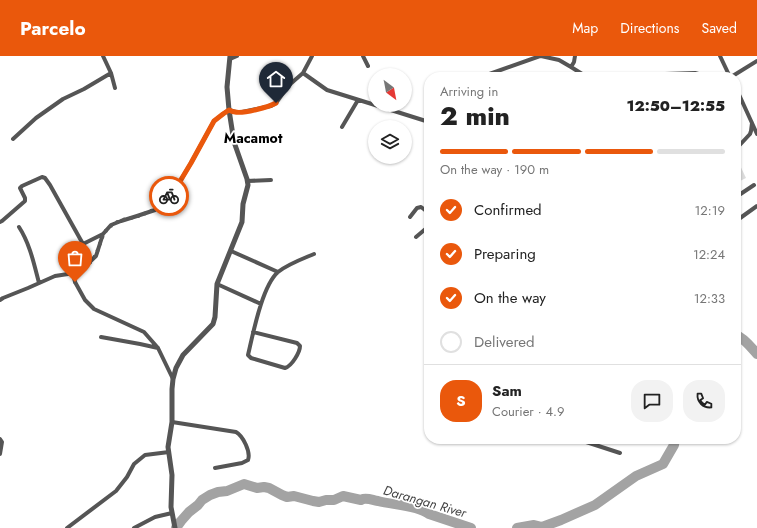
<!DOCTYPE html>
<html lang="en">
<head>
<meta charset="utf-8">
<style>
	:root { --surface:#fff; --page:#f2f2f2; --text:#222; --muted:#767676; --line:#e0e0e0; --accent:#ea580c }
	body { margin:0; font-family:Jost,sans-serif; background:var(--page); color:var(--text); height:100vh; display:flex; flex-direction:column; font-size:15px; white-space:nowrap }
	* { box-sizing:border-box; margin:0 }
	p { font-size:13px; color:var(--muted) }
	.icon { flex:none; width:22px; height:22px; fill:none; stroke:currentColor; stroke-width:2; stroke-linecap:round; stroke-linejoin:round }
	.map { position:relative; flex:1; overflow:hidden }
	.panel { position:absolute; left:424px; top:16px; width:317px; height:372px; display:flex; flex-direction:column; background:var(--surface); border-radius:16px; box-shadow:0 1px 3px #0004 }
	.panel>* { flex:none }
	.needle { width:26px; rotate:148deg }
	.buttons { position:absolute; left:368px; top:12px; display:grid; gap:8px }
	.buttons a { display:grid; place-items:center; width:44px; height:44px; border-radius:50%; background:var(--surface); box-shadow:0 1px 3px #0004; font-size:20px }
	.pin { position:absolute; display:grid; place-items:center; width:34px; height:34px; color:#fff; margin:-41px -17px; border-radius:50% 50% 50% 0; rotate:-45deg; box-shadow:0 0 4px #0007 }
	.pin .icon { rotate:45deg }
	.courier { position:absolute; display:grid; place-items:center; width:40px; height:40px; margin:-20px; border:3px solid #ea580c; border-radius:50%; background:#fff; color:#222; box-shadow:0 1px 5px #0007 }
	.overview em { font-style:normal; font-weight:800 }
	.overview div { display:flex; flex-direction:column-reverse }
	.overview { display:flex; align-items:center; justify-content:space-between; height:68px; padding:0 16px }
	h1 { font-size:26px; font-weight:800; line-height:30px }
	.bar { display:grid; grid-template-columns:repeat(4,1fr); gap:6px 4px; align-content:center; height:48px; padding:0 16px }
	.bar i { height:5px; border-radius:3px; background:var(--line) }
	.bar .current { background:var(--accent) }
	.bar p { grid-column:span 4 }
	.line { display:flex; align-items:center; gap:10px; padding:0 16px; border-top:1px solid var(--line) }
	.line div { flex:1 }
	.round { display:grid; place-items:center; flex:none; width:42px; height:42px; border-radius:16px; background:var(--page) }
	ol { padding:0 16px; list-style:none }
	li { display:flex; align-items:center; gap:12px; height:44px }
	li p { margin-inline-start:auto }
	li .icon { padding:4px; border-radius:50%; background:var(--accent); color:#fff; stroke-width:4 }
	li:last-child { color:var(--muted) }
	li i { width:22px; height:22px; border:2px solid var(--line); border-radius:50% }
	header { display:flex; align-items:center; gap:24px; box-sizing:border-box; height:56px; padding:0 20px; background:var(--accent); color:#fff }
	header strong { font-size:19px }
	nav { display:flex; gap:22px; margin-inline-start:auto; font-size:14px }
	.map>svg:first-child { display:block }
	.green { fill:#dcdcdc }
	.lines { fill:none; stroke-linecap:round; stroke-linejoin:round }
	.river { stroke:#a3a3a3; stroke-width:10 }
	.minor { stroke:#555; stroke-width:4 }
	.tertiary { stroke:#555; stroke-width:5 }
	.done { stroke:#595959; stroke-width:4; stroke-dasharray:0 7.2 }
	.route { stroke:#ea580c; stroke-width:5 }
	.labels { text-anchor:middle; stroke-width:3.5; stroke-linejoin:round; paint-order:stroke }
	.water-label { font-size:13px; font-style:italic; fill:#444; stroke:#fff }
	.quarter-label { font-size:14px; font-weight:bold; fill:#000; stroke:#fff }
</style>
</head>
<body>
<header>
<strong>Parcelo</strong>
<nav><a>Map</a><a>Directions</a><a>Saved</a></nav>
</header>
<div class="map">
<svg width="757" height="472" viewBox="0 0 757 472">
	<rect width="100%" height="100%" fill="#fff"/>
	<path class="green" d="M 737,103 L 746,122 L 736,127 L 736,104 Z"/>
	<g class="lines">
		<path class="river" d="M 736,279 C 744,282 751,291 757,298
			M 176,472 L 181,465 L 189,456 L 198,449 L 202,444 L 210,439 L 218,436 L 227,435 L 244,428 L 257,432 L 264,431 L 269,432 L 282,439 L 287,441 L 294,440 L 313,445 L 319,446 L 326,444 L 334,444 L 343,440 L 361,444 L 363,443 C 369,442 372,444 378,445 C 393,449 417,449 429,458 L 471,472
			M 517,472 L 534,469 L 542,471 L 561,464 L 595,449 L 636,420 L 663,408 L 674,389 L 675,383"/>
		<path class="minor" d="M 103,0 L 111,17 L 115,32
			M 363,0 L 368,10
			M 541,0 L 559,4 L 571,11 L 587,21
			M 720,0 L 730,21
			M 230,3 L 237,0
			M 571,11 L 574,6 L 575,0
			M 303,17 L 327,34 L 375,49
			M 481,21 L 540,0
			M 655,21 L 665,18 L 695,17 L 709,21
			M 731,21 L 757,5
			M 736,32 L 757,78
			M 375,49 L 429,66
			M 342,71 L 358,44
			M 13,83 L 36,62 L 63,43 L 84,33 L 111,17
			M 736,93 L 750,78 L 751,75 L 752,67
			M 247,125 L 271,124
			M 736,141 L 754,129
			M 410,161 L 417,152 L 421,151 L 425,154 L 429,158
			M 736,165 L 757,150
			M 0,166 L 2,165 L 25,145 L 25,142 L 20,132 L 22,130 L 42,121 L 45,122 L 50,129 L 83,188 L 103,178
			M 19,171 C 30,188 34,208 39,227
			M 416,181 L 429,170
			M 231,195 L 278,216
			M 73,218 L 75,226 L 85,244 L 94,253 L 144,276 L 158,292 L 173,323
			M 217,228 L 261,248
			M 0,244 L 3,242 L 28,232 L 55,220 L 68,218 L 73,218 L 80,215 L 96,200 L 103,178 L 111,169 L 121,165 L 137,160 L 155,154 L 164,146 L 179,127 L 191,107 L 214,65 L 223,58 L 229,54 L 236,56 L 242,56 L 271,50 L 276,47 L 288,30 L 303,17 L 312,0
			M 253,276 L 297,287 L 300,290 C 300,296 292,310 285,312 L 251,302 L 248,299 C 253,278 262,230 278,216 C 288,208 302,203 314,198
			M 101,281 L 140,288 L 158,292
			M 172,366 L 236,376 C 243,380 251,396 248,404 L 242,407 L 215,412
			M 0,383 L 2,386 L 0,398
			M 577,383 L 620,397
			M 67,472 L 116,435 L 127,421 L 134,408 L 145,399 L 169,396
			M 134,472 L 155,461 L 172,457"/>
		<path class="tertiary" d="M 175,472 L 171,451 L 172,419 L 168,391 L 172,366 L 172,333 L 173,323 L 176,312 L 183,299 L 213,268 L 215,261 L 217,228 L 242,166 L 243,148 L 248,129 L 247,123 L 234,86 L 229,54 L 227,31 L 230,0"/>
	</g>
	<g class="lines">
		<path class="done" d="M 75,226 L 73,218 C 81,215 93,206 96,198 C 101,188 101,176 112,169 C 118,165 125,163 132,162 C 148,157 159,153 169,140"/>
		<path class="route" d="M 169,140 L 179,127 L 191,107 L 214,65 L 223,58 L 229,54 C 231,55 233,56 235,56 C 243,58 269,51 276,47"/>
	</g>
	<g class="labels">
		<g class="water-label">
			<text transform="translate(425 445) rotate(16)" y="5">Darangan River</text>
		</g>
		<g class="quarter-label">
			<text x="253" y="87">Macamot</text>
		</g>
	</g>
</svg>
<div class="buttons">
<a><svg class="needle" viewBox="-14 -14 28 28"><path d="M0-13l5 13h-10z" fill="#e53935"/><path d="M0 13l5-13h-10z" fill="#767676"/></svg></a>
<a><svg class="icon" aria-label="layers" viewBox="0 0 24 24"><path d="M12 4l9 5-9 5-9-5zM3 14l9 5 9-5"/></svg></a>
</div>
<div class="pin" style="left:75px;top:226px;background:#ea580c"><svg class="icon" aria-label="bag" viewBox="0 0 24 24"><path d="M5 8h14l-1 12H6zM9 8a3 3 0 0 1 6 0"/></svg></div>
<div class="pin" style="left:276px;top:47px;background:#1f2937"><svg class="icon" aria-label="home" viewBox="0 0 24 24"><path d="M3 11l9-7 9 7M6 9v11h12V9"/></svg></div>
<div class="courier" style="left:169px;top:140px"><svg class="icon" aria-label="bike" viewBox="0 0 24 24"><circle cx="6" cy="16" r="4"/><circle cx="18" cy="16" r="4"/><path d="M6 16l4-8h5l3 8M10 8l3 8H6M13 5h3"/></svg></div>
<section class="panel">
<div class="overview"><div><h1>2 min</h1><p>Arriving in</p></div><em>12:50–12:55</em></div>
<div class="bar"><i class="current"></i><i class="current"></i><i class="current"></i><i></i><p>On the way · 190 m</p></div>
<ol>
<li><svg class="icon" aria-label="check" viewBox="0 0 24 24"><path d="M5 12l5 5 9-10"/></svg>Confirmed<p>12:19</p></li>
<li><svg class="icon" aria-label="check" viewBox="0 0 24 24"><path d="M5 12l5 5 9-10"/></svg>Preparing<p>12:24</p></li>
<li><svg class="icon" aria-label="check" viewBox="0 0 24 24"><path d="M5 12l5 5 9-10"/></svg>On the way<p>12:33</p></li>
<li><i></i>Delivered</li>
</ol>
<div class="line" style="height:72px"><b class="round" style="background:var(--accent);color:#fff">S</b><div><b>Sam</b><p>Courier · 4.9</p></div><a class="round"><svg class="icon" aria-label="chat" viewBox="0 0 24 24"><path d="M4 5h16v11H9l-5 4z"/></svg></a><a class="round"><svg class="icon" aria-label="phone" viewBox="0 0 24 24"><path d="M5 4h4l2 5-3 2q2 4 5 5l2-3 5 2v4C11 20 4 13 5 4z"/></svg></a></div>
</section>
</div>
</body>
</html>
